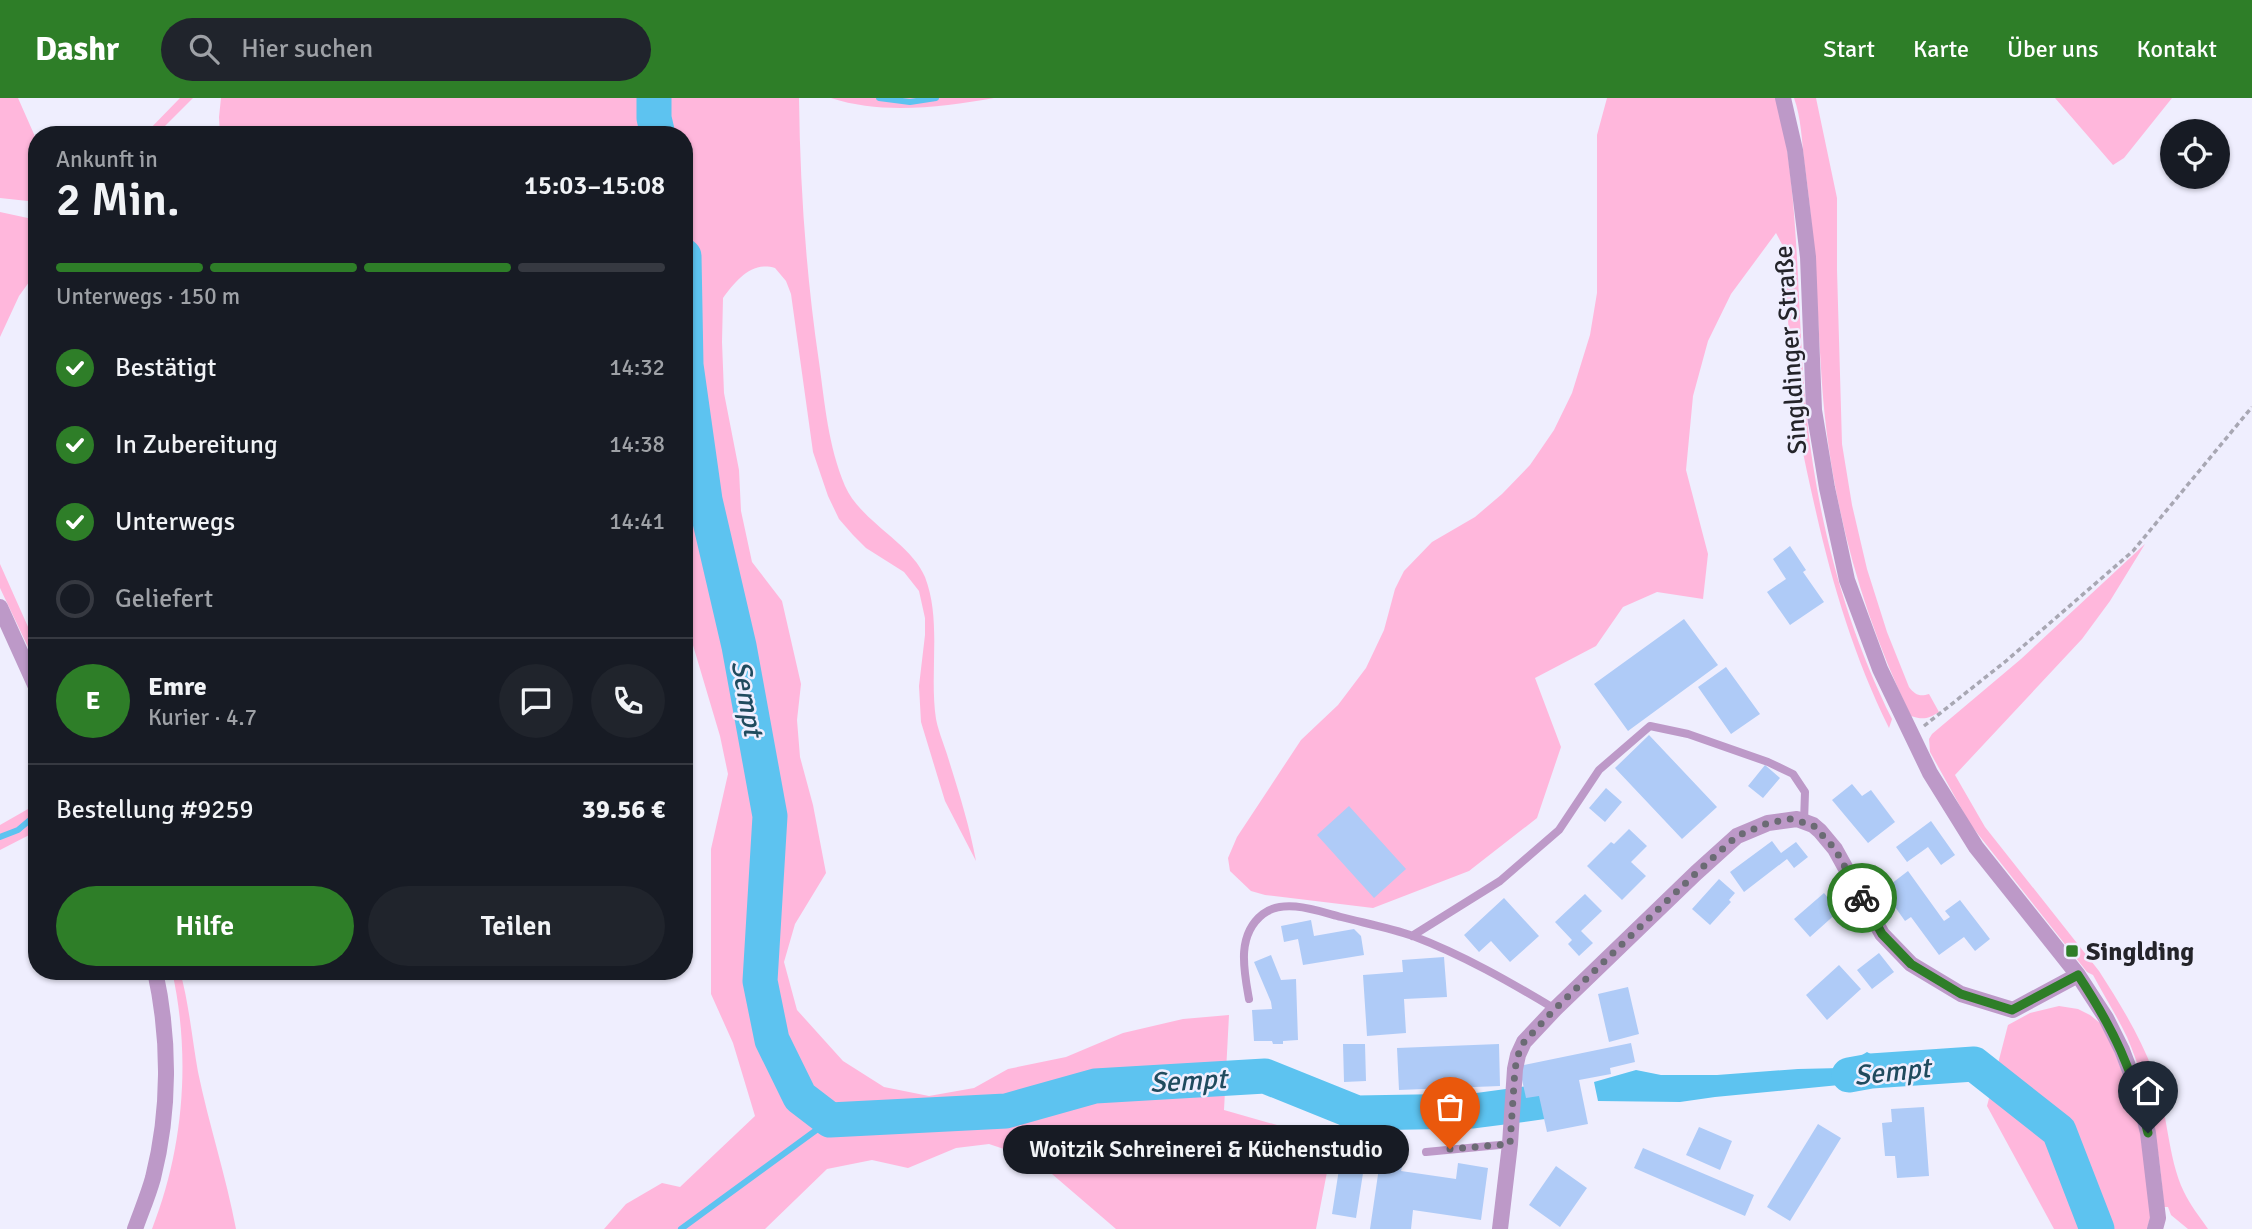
<!DOCTYPE html>
<html lang="de">
<head>
<meta charset="utf-8">
<style>
	:root { --surface:#171b24; --page:#20242c; --text:#f1f3f6; --muted:#9ea1a6; --line:#363941; --accent:#2e7e28 }
	body { margin:0; font-family:Signika,sans-serif; background:var(--page); color:var(--text); height:100vh; display:flex; flex-direction:column; font-size:26px; white-space:nowrap }
	* { box-sizing:border-box; margin:0 }
	p { font-size:23px; color:var(--muted) }
	.icon { flex:none; width:38px; height:38px; fill:none; stroke:currentColor; stroke-width:2; stroke-linecap:round; stroke-linejoin:round }
	.map { position:relative; flex:1; overflow:hidden }
	.side { position:absolute; left:28px; top:28px; width:665px; height:854px; display:flex; flex-direction:column; background:var(--surface); border-radius:28px; box-shadow:0 2px 5px #0004 }
	.side>* { flex:none }
	.controls { position:absolute; left:2160px; top:21px; display:grid; gap:14px }
	.controls a { display:grid; place-items:center; width:70px; height:70px; border-radius:50%; background:var(--surface); box-shadow:0 2px 5px #0004; font-size:35px }
	.pin { position:absolute; display:grid; place-items:center; width:60px; height:60px; color:#fff; margin:-72px -30px; border-radius:50% 50% 50% 0; rotate:-45deg; box-shadow:0 0 7px #0007 }
	.pin .icon { rotate:45deg }
	.courier { position:absolute; display:grid; place-items:center; width:70px; height:70px; margin:-35px; border:5px solid #2e7e28; border-radius:50%; background:#fff; color:#222; box-shadow:0 2px 9px #0007 }
	.bubble { position:absolute; height:49px; border-radius:24px; background:var(--surface); box-shadow:0 2px 5px #0004; font-size:23px; font-weight:600; line-height:49px; text-align:center }
	.overview em { font-style:normal; font-weight:600 }
	.overview div { display:flex; flex-direction:column-reverse }
	.overview { display:flex; align-items:center; justify-content:space-between; height:119px; padding:0 28px }
	h1 { font-size:46px; font-weight:600; line-height:52px }
	.bar { display:grid; grid-template-columns:repeat(4,1fr); gap:10px 7px; align-content:center; height:84px; padding:0 28px }
	.bar i { height:9px; border-radius:5px; background:var(--line) }
	.bar .on { background:var(--accent) }
	.bar p { grid-column:span 4 }
	.line { display:flex; align-items:center; gap:18px; padding:0 28px; border-top:2px solid var(--line) }
	.line div { flex:1 }
	.round { display:grid; place-items:center; flex:none; width:74px; height:74px; border-radius:37px; background:var(--page) }
	ol { padding:0 28px; list-style:none }
	li { display:flex; align-items:center; gap:21px; height:77px }
	li p { margin-inline-start:auto }
	li .icon { padding:7px; border-radius:50%; background:var(--accent); color:#fff; stroke-width:4 }
	li:last-child { color:var(--muted) }
	li i { width:38px; height:38px; border:4px solid var(--line); border-radius:50% }
	.cta { display:flex; gap:14px; margin-top:auto; padding:14px 28px }
	.cta a { flex:1; height:80px; border-radius:42px; background:var(--accent); color:#fff; font-size:28px; font-weight:600; line-height:80px; text-align:center }
	.cta a+a { background:var(--page); color:var(--text) }
	header { display:flex; align-items:center; gap:42px; box-sizing:border-box; height:98px; padding:0 35px; background:var(--accent); color:#fff }
	header strong { font-size:33px }
	nav { display:flex; gap:38px; margin-inline-start:auto; font-size:24px }
	.search { width:490px; height:63px; background:var(--page); display:flex; align-items:center; gap:18px; box-sizing:border-box; padding:0 24px; border-radius:38px; color:var(--muted); font-size:26px }
	.map>svg:first-child { display:block }
	.green { fill:#ffb7dc }
	.water { fill:#5dc3f0 }
	.lines { fill:none; stroke-linecap:round; stroke-linejoin:round }
	.stream { stroke:#5dc3f0; stroke-width:6 }
	.river { stroke:#5dc3f0; stroke-width:35 }
	.building { fill:#afcbf7 }
	.path { stroke:#a8a7b3; stroke-width:3.5; stroke-dasharray:5 3.5; stroke-linecap:butt }
	.service { stroke:#bd99c8; stroke-width:8 }
	.minor { stroke:#bd99c8; stroke-width:16 }
	.done { stroke:#6b6b74; stroke-width:7; stroke-dasharray:0 12.6 }
	.route { stroke:#2e7e28; stroke-width:9 }
	.poi-dot { fill:#2e7e28; stroke:#efeefe; stroke-width:2.5 }
	.labels { text-anchor:middle; stroke-width:5; stroke-linejoin:round; paint-order:stroke }
	.street-label { font-size:26px; fill:#24242a; stroke:#efeefe }
	.poi-label { font-size:26px; font-weight:bold; fill:#24242a; stroke:#efeefe; text-anchor:start }
	.water-label { font-size:28px; font-style:italic; fill:#204b5e; stroke:#efeefe }
</style>
</head>
<body>
<header>
<strong>Dashr</strong>
<div class="search"><svg class="icon" aria-label="search" viewBox="0 0 24 24"><circle cx="10" cy="10" r="6"/><path d="M15 15l6 6"/></svg>Hier suchen</div>
<nav><a>Start</a><a>Karte</a><a>Über uns</a><a>Kontakt</a></nav>
</header>
<div class="map">
<svg width="2252" height="1131" viewBox="0 0 2252 1131">
	<rect width="100%" height="100%" fill="#efeefe"/>
	<path class="green" d="M 0,0 L 18,0 L 37,43 L 37,104 L 0,100 Z
		M 180,0 L 193,0 L 156,37 L 144,37 Z
		M 221,0 L 799,0 C 800,88 806,176 819,264 C 825,307 828,347 845,388 C 860,423 911,445 925,479 C 942,523 929,574 936,621 C 939,636 946,651 950,666 C 960,698 970,730 976,763 L 945,703 L 921,624 L 919,588 L 925,537 L 925,520 L 919,493 L 904,474 L 866,450 L 853,437 L 839,421 L 828,398 L 813,354 L 791,196 L 786,183 L 775,170 C 751,163 736,183 723,200 L 722,244 L 724,295 L 739,372 L 741,413 L 752,464 L 782,503 L 801,586 L 797,622 L 800,659 L 813,707 L 826,775 L 795,826 L 784,864 L 797,912 L 843,963 L 884,989 L 929,998 L 974,990 L 1008,971 L 1066,959 L 1123,935 L 1183,921 L 1229,917 L 1224,1012 L 1333,1043 L 1316,1131 L 1116,1131 L 1045,1070 L 1045,1065 L 989,1046 L 956,1050 L 908,1070 L 872,1062 L 827,1071 L 765,1131 L 604,1131 L 626,1106 L 662,1085 L 680,1089 L 755,1018 L 733,945 L 711,896 L 711,751 L 728,676 L 720,638 L 684,517 L 684,37 L 220,37 L 219,19 Z
		M 831,0 L 994,0 C 942,9 883,17 831,0 Z
		M 1607,0 L 1778,0 C 1801,106 1796,214 1807,321 C 1818,424 1846,529 1892,621 L 1889,630 C 1855,561 1833,489 1816,414 C 1808,378 1799,341 1795,304 C 1789,253 1787,201 1784,150 L 1776,135 L 1731,196 L 1708,243 L 1693,298 L 1686,372 L 1708,456 L 1703,501 L 1657,494 L 1623,509 L 1596,548 L 1535,580 L 1561,649 L 1537,720 L 1469,773 L 1373,810 L 1265,797 L 1251,793 L 1230,773 L 1228,760 L 1237,739 L 1301,642 L 1338,607 L 1366,570 L 1384,532 L 1395,491 L 1404,473 L 1432,444 L 1475,419 L 1502,396 L 1530,367 L 1554,332 L 1572,295 L 1590,237 L 1597,195 L 1597,37 Z
		M 1794,0 L 1816,0 L 1837,100 L 1837,172 L 1842,346 L 1852,407 L 1867,471 L 1887,534 L 1909,589 C 1915,597 1920,599 1929,596 L 1939,614 C 1928,621 1923,622 1911,618 C 1861,515 1830,401 1822,286 C 1817,211 1815,137 1804,63 C 1802,43 1801,19 1794,0 Z
		M 2055,0 L 2172,0 L 2124,60 L 2113,67 Z
		M 0,114 L 37,122 L 37,173 L 19,198 L 0,239 Z
		M 2145,446 L 2110,503 L 2082,541 L 1955,677 L 1985,729 L 2099,873 C 2119,904 2140,938 2153,973 C 2168,1011 2167,1059 2184,1094 C 2190,1107 2200,1119 2208,1131 L 2188,1131 L 2171,1117 L 2168,1109 L 2164,1109 C 2159,1049 2151,995 2127,939 C 2117,918 2104,898 2093,877 L 2087,874 L 1970,726 L 1930,654 L 1929,641 L 1932,636 L 2021,561 Z
		M 0,466 L 37,549 L 37,568 L 0,490 Z
		M 37,700 L 37,733 L 0,752 L 0,727 L 28,711 Z
		M 172,873 L 180,873 C 189,906 192,940 198,974 C 209,1027 226,1078 236,1131 L 152,1131 C 184,1050 191,958 172,873 Z
		M 2059,908 L 2078,911 L 2090,917 L 2100,925 L 2113,950 L 2138,1017 L 2151,1116 L 2147,1131 L 2054,1131 L 1987,1008 L 2008,927 L 2030,915 Z"/>
	<path class="water" d="M 1867,954 L 1909,977 L 1899,987 L 1870,984 L 1715,999 L 1680,1004 L 1598,1003 L 1594,984 L 1636,972 L 1661,977 L 1717,977 L 1798,971 L 1841,970 Z"/>
	<g class="lines">
		<path class="stream" d="M 879,0 L 910,4 L 936,0
			M 640,37 L 654,20
			M 0,739 L 18,732 L 37,716
			M 681,1131 L 830,1022"/>
		<path class="river" d="M 654,0 L 654,20 L 658,37
			M 684,158 L 686,267 L 705,402 L 739,548 L 770,718 L 760,883 L 772,942 L 800,999 L 830,1022 L 1006,1013 L 1095,988 L 1265,978 L 1357,1015 L 1473,1013 L 1541,1004
			M 1849,977 L 1871,973 L 1974,966 L 2059,1033 L 2097,1131"/>
	</g>
	<path class="building" d="M 1790,448 L 1806,472 L 1803,474 L 1824,504 L 1790,527 L 1767,494 L 1786,481 L 1773,461 Z
		M 1684,521 L 1718,567 L 1628,633 L 1594,586 Z
		M 1726,569 L 1760,616 L 1731,636 L 1698,589 Z
		M 1649,637 L 1717,709 L 1682,741 L 1615,670 Z
		M 1765,667 L 1780,680 L 1763,700 L 1748,688 Z
		M 1852,686 L 1862,698 L 1871,692 L 1895,724 L 1868,745 L 1832,702 Z
		M 1606,690 L 1622,704 L 1605,724 L 1589,710 Z
		M 1349,708 L 1406,771 L 1374,800 L 1317,737 Z
		M 1931,723 L 1955,757 L 1941,767 L 1928,749 L 1907,764 L 1896,749 Z
		M 1629,731 L 1647,748 L 1631,764 L 1646,778 L 1622,802 L 1587,768 L 1611,744 L 1614,746 Z
		M 1772,743 L 1781,755 L 1796,744 L 1808,759 L 1794,770 L 1787,761 L 1744,794 L 1730,774 Z
		M 1908,773 L 1944,823 L 1950,819 L 1945,813 L 1960,802 L 1990,841 L 1975,853 L 1964,839 L 1939,857 L 1911,819 L 1905,823 L 1883,792 Z
		M 1719,781 L 1735,795 L 1729,802 L 1731,804 L 1710,827 L 1692,811 Z
		M 1824,795 L 1839,813 L 1810,839 L 1794,821 Z
		M 1585,796 L 1602,813 L 1581,833 L 1593,845 L 1579,858 L 1568,846 L 1572,842 L 1555,824 Z
		M 1504,800 L 1539,838 L 1510,864 L 1491,843 L 1479,854 L 1464,837 Z
		M 1311,822 L 1314,838 L 1354,831 L 1361,838 L 1364,857 L 1303,867 L 1298,841 L 1284,844 L 1281,828 Z
		M 1879,855 L 1894,874 L 1872,891 L 1857,872 Z
		M 1271,857 L 1281,882 L 1296,881 L 1298,942 L 1283,943 L 1283,946 L 1273,946 L 1272,943 L 1254,943 L 1252,912 L 1272,911 L 1271,904 L 1254,864 Z
		M 1444,859 L 1447,899 L 1404,901 L 1406,935 L 1367,938 L 1363,877 L 1403,874 L 1402,862 Z
		M 1839,867 L 1861,891 L 1827,922 L 1806,897 Z
		M 1628,889 L 1639,936 L 1609,944 L 1598,896 Z
		M 1631,945 L 1635,964 L 1610,970 L 1611,976 L 1579,982 L 1588,1026 L 1547,1034 L 1539,998 L 1526,1000 L 1519,968 Z
		M 1343,946 L 1365,946 L 1366,983 L 1344,984 Z
		M 1499,946 L 1500,988 L 1399,992 L 1397,950 Z
		M 1924,1009 L 1929,1078 L 1897,1080 L 1895,1058 L 1885,1058 L 1882,1025 L 1892,1024 L 1891,1011 Z
		M 1818,1026 L 1841,1040 L 1790,1123 L 1767,1109 Z
		M 1699,1029 L 1732,1043 L 1720,1072 L 1686,1057 Z
		M 1643,1050 L 1754,1097 L 1745,1118 L 1634,1070 Z
		M 1342,1052 L 1366,1056 L 1356,1120 L 1332,1116 Z
		M 1381,1056 L 1404,1060 L 1401,1073 L 1456,1081 L 1458,1065 L 1488,1070 L 1481,1122 L 1413,1112 L 1411,1131 L 1370,1131 Z
		M 1556,1068 L 1587,1090 L 1560,1129 L 1529,1107 Z"/>
	<g class="lines">
		<path class="path" d="M 1924,628 L 2006,563 L 2133,453 L 2252,309"/>
		<path class="service" d="M 1412,838 L 1500,783 L 1559,732 L 1599,672 L 1650,628 L 1688,636 L 1768,664 L 1793,676 L 1805,694 L 1804,724
			M 1249,901 C 1244,873 1236,837 1263,816 C 1284,800 1318,813 1341,819 C 1364,825 1390,830 1413,838 C 1463,857 1510,884 1555,911
			M 1426,1054 L 1510,1046"/>
		<path class="minor" d="M 1783,0 L 1795,52 L 1808,159 L 1814,312 L 1827,390 L 1847,482 L 1880,571 L 1930,675 L 1976,749 L 2078,877 L 2106,920 L 2122,952 L 2139,997 L 2148,1035 L 2158,1120 L 2155,1131
			M 0,509 L 37,591
			M 135,1131 C 141,1114 148,1098 153,1080 C 170,1013 170,941 155,873
			M 1500,1131 L 1510,1046 L 1515,971 L 1518,957 L 1524,944 L 1555,911 L 1696,775 L 1737,738 L 1768,725 L 1797,721 L 1813,727 L 1820,733 L 1835,751 L 1882,836 L 1911,866 L 1961,896 L 2013,912 L 2078,877"/>
	</g>
	<g class="lines">
		<path class="done" d="M 1450,1051 L 1510,1046 L 1515,971 L 1518,957 L 1524,944 L 1555,911 L 1696,775 L 1737,738 L 1768,725 L 1790,721 L 1813,727 L 1835,751 L 1862,800"/>
		<path class="route" d="M 1862,800 L 1882,836 L 1911,866 L 1961,896 L 2012,912 L 2078,877 C 2113,930 2133,972 2148,1035"/>
	</g>
	<rect class="poi-dot" x="2065" y="846" width="14" height="14" rx="3.5"/>
	<g class="labels">
		<g class="street-label">
			<text transform="translate(1790 252) rotate(-94)" y="9">Singldinger Straße</text>
		</g>
		<g class="poi-label">
			<text x="2086" y="862">Singlding</text>
		</g>
		<g class="water-label">
			<text transform="translate(748 600) rotate(80)" y="10">Sempt</text>
			<text transform="translate(1892 973) rotate(-6)" y="10">Sempt</text>
			<text transform="translate(1188 982) rotate(-3)" y="10">Sempt</text>
		</g>
	</g>
</svg>
<div class="controls">
<a><svg class="icon" aria-label="locate" viewBox="0 0 24 24"><circle cx="12" cy="12" r="6"/><path d="M12 2v4M12 18v4M2 12h4M18 12h4"/></svg></a>
</div>
<div class="pin" style="left:1450px;top:1051px;background:#ea580c"><svg class="icon" aria-label="bag" viewBox="0 0 24 24"><path d="M5 8h14l-1 12H6zM9 8a3 3 0 0 1 6 0"/></svg></div>
<div class="pin" style="left:2148px;top:1035px;background:#1f2937"><svg class="icon" aria-label="home" viewBox="0 0 24 24"><path d="M3 11l9-7 9 7M6 9v11h12V9"/></svg></div>
<div class="courier" style="left:1862px;top:800px"><svg class="icon" aria-label="bike" viewBox="0 0 24 24"><circle cx="6" cy="16" r="4"/><circle cx="18" cy="16" r="4"/><path d="M6 16l4-8h5l3 8M10 8l3 8H6M13 5h3"/></svg></div>
<div class="bubble" style="left:1003px;top:1027px;width:406px">Woitzik Schreinerei &amp; Küchenstudio</div>
<section class="side">
<div class="overview"><div><h1>2 Min.</h1><p>Ankunft in</p></div><em>15:03–15:08</em></div>
<div class="bar"><i class="on"></i><i class="on"></i><i class="on"></i><i></i><p>Unterwegs · 150 m</p></div>
<ol>
<li><svg class="icon" aria-label="check" viewBox="0 0 24 24"><path d="M5 12l5 5 9-10"/></svg>Bestätigt<p>14:32</p></li>
<li><svg class="icon" aria-label="check" viewBox="0 0 24 24"><path d="M5 12l5 5 9-10"/></svg>In Zubereitung<p>14:38</p></li>
<li><svg class="icon" aria-label="check" viewBox="0 0 24 24"><path d="M5 12l5 5 9-10"/></svg>Unterwegs<p>14:41</p></li>
<li><i></i>Geliefert</li>
</ol>
<div class="line" style="height:126px"><b class="round" style="background:var(--accent);color:#fff">E</b><div><b>Emre</b><p>Kurier · 4.7</p></div><a class="round"><svg class="icon" aria-label="chat" viewBox="0 0 24 24"><path d="M4 5h16v11H9l-5 4z"/></svg></a><a class="round"><svg class="icon" aria-label="phone" viewBox="0 0 24 24"><path d="M5 4h4l2 5-3 2q2 4 5 5l2-3 5 2v4C11 20 4 13 5 4z"/></svg></a></div>
<div class="line" style="height:91px"><div>Bestellung #9259</div><b>39.56 €</b></div>
<div class="cta"><a>Hilfe</a><a>Teilen</a></div>
</section>
</div>
</body>
</html>
